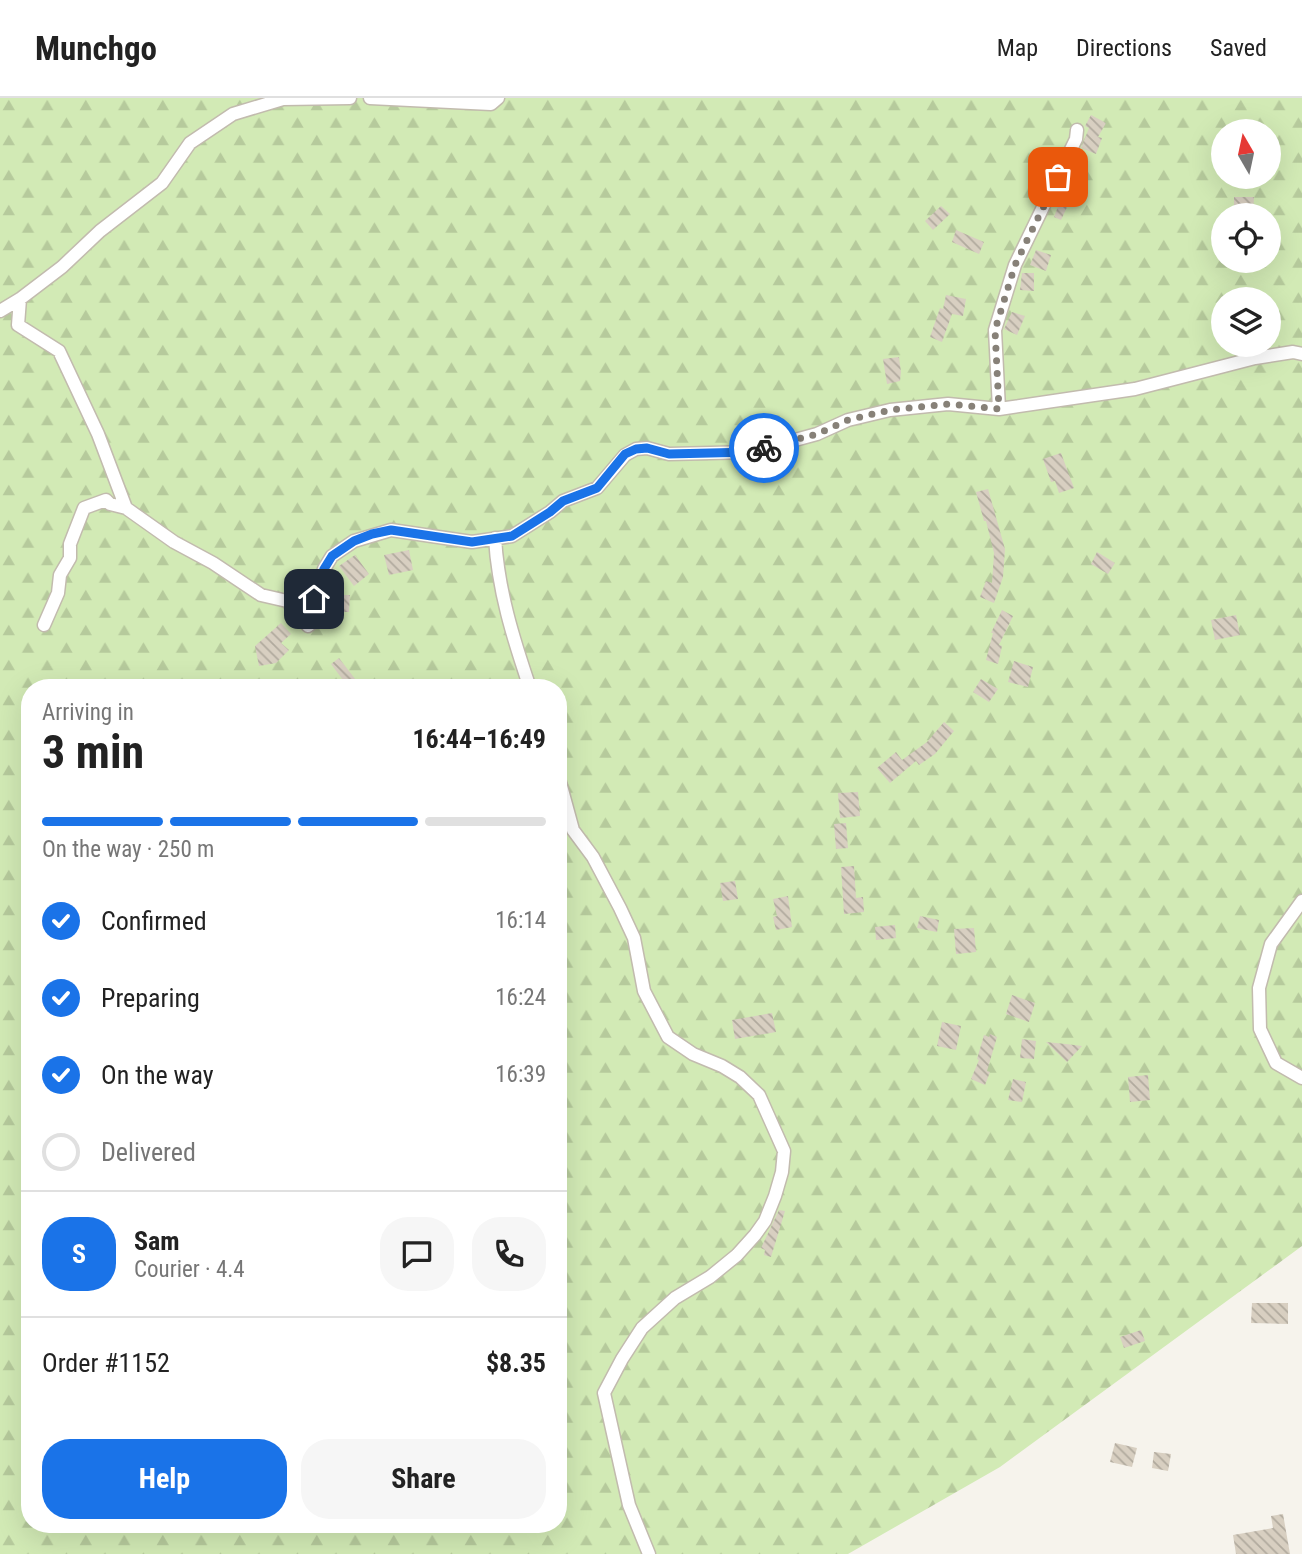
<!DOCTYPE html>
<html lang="en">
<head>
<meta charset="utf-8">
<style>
	:root { --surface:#fff; --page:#f6f6f6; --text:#222; --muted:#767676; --line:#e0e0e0; --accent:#1a73e8 }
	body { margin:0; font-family:"Roboto Condensed",sans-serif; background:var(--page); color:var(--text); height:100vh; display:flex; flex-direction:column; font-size:26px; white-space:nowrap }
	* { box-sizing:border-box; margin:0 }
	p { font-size:23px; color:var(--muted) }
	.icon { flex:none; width:38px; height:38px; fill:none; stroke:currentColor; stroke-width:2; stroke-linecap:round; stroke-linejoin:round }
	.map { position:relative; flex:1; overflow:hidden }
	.side { position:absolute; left:21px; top:581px; width:546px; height:854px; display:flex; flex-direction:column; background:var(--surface); border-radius:28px; box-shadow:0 7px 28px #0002 }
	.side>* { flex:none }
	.needle { width:46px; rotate:351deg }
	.fabs { position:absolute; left:1211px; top:21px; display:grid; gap:14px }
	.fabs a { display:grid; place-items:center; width:70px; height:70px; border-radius:50%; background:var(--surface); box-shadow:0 7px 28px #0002; font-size:35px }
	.pin { position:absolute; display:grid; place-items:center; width:60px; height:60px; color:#fff; margin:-30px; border-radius:14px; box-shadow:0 4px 10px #0006 }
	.courier { position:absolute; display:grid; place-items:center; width:70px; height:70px; margin:-35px; border:5px solid #1a73e8; border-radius:50%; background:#fff; color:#222; box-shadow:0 2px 9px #0007 }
	.overview em { font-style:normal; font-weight:700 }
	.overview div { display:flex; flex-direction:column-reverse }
	.overview { display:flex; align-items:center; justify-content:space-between; height:119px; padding:0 21px }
	h1 { font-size:46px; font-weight:700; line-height:52px }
	.bar { display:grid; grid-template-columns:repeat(4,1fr); gap:10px 7px; align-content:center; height:84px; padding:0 21px }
	.bar i { height:9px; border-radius:5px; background:var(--line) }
	.bar .current { background:var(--accent) }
	.bar p { grid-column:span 4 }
	.line { display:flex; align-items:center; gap:18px; padding:0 21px; border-top:2px solid var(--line) }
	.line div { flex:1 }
	.round { display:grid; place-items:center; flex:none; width:74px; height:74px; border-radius:28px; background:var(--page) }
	ol { padding:0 21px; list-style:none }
	li { display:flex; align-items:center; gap:21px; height:77px }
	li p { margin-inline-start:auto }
	li .icon { padding:7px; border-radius:50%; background:var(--accent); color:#fff; stroke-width:4 }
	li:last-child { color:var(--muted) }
	li i { width:38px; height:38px; border:4px solid var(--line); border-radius:50% }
	.primary-button { display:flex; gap:14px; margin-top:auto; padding:14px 21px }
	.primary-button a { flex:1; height:80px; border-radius:28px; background:var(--accent); color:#fff; font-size:28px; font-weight:700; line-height:80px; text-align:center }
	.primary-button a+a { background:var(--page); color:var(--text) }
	header { display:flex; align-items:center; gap:42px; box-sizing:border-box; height:98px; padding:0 35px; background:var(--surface); border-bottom:2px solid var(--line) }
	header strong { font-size:33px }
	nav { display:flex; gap:38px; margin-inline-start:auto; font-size:24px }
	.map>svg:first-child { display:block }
	.forest { fill:url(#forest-firs); fill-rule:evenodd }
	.building { fill:url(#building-back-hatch) }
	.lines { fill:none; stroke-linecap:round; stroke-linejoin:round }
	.minor-casing { stroke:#c2bbae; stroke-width:15 }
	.minor { stroke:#fff; stroke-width:12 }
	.done { stroke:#878178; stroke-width:7; stroke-dasharray:0 12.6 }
	.route { stroke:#1a73e8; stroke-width:9 }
</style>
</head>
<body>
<header>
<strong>Munchgo</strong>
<nav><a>Map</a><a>Directions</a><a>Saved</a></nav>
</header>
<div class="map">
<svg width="1302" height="1456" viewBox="0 0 1302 1456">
	<defs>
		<pattern id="forest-firs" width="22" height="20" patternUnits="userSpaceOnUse" patternTransform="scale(1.75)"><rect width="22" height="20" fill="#d2eab5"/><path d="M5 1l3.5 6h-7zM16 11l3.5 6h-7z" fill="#b6ca9c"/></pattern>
		<pattern id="building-back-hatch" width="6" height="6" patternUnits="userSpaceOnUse" patternTransform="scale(1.75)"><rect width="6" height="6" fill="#d8cfc1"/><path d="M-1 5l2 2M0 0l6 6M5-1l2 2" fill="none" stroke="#b1aa9e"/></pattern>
	</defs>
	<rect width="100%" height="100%" fill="#f6f3ec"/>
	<path class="forest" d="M 0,0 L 1302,0 L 1302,1148 L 1000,1369 L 848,1456 L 0,1456 ZM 1223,33 L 1269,33 L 1269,79 L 1223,79 ZM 1223,117 L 1269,117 L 1269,163 L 1223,163 ZM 1223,201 L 1269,201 L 1269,247 L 1223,247 ZM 30,590 L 558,590 L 558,1426 L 30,1426 Z"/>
	<path class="building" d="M 1091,17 L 1106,25 L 1098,39 L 1102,40 L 1096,56 L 1081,50 L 1089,30 L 1085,28 Z
		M 1073,69 L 1084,73 L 1061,122 L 1054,119 Z
		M 1234,99 L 1254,99 L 1253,117 L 1234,117 Z
		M 941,108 L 950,116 L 933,132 L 925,123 Z
		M 956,132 L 984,144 L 979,156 L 952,144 Z
		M 1036,152 L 1051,157 L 1046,173 L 1030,167 Z
		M 1022,175 L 1034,175 L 1034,193 L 1020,192 Z
		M 946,197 L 966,201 L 963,218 L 952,216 L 942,244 L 930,239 L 940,210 L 943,211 Z
		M 1012,214 L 1025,218 L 1017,237 L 1004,231 Z
		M 899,259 L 901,274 L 900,283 L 887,286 L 883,261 Z
		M 1061,355 L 1074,390 L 1059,395 L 1055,383 L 1051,384 L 1043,361 Z
		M 988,391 L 1005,451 L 1003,479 L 994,505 L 980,499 L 986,483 L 992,485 L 994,455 L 986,423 L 984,423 L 976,394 Z
		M 409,452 L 413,472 L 389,477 L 384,457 Z
		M 1097,454 L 1115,465 L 1108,476 L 1091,466 Z
		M 355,457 L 369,476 L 354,488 L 339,468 Z
		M 335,497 L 350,497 L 349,514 L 335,514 Z
		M 1002,512 L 1013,518 L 999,547 L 1002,548 L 998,566 L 986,562 L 993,535 L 991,535 Z
		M 1236,517 L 1240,537 L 1215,542 L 1211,522 Z
		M 281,525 L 291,536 L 281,545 L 289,552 L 276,565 L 259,568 L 255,548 Z
		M 339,560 L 362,590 L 349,590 L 331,566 Z
		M 1014,563 L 1033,569 L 1028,589 L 1008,584 Z
		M 981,581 L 998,591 L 989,604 L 973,594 Z
		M 944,624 L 954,633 L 935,656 L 919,667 L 916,663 L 890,685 L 877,670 L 896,654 L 902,662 L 927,644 Z
		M 858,694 L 860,718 L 840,720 L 838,695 Z
		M 846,725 L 848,750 L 836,751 L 834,726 Z
		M 854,768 L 856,800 L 863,799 L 864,814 L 844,816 L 841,769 Z
		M 735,783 L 738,801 L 723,803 L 720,785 Z
		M 788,798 L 792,829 L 776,832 L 773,819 L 777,818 L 773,801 Z
		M 920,818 L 939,822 L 937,834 L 917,830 Z
		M 895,827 L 896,840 L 876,842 L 875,829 Z
		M 974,830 L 976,854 L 956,856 L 954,831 Z
		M 1012,897 L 1035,905 L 1029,924 L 1006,916 Z
		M 772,915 L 776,934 L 735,941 L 732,922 Z
		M 942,924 L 961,928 L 956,952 L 937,948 Z
		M 990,936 L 997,939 L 987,973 L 990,974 L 985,987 L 971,981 L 979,962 L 977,961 L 984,937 L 989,939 Z
		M 1022,941 L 1036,943 L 1034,961 L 1020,960 Z
		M 1046,944 L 1066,946 L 1082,948 L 1067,964 Z
		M 1148,977 L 1150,1002 L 1130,1004 L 1128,979 Z
		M 1013,981 L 1026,984 L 1022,1004 L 1008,1002 Z
		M 779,1112 L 785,1113 L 771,1159 L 764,1157 L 765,1152 L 761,1150 Z
		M 1252,1205 L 1288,1205 L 1288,1226 L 1251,1225 Z
		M 1141,1232 L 1145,1243 L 1124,1250 L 1120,1239 Z
		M 1115,1345 L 1137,1350 L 1132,1369 L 1110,1364 Z
		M 1154,1354 L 1171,1356 L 1168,1373 L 1152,1370 Z
		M 1283,1416 L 1290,1456 L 1236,1456 L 1233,1437 L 1273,1430 L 1271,1418 Z"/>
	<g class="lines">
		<g class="minor-casing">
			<path id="minor" d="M 370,0 L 491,6 L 498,0
				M 20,201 L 18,227 L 59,253 L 98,336 L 126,410 L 174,444 L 213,465 L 261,497 L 287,503 L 308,528 L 317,521 L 314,501 L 324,471 L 332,458 L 354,443 L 391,432 L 472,444 L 512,438 L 550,414 L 563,403 L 597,390 L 625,357 L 636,351 L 647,350 L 669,356 L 751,354 L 817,336 L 848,322 L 890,312 L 948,306 L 999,311 L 1135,291 L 1255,260 L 1293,254 L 1302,256
				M 0,213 L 20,201 L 62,169 L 100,133 L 162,85 L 190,45 L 233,16 L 283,1 L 350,0
				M 999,311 L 995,232 L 1015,167 L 1076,41 L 1077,32
				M 495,440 C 498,492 513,540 530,590
				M 44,527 L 58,495 L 60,477 L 70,460 L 70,446 L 84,410 L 106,402 L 110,406 L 126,410
				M 558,677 L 573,732 L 593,759 L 620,810 L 634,840 L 644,893 L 668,939 L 693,956 L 722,968 L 740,979 L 759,997 L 784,1053 L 782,1074 L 775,1098 L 765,1123 L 755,1137 L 737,1157 L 710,1179 L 675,1200 L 642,1230 L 622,1261 L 604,1295 L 629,1407 L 649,1456
				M 1302,803 L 1271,846 L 1259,890 L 1260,931 L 1276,965 L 1302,980"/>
		</g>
		<use href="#minor" class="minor"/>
	</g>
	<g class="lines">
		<path class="done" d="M 764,350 L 817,336 L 848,322 L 890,312 L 948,306 L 999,311 L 995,232 L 1015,167 L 1058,79"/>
		<path class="route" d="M 314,501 L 324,471 L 332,458 L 354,443 L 372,436 L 391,432 L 472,444 L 512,438 L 550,414 L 563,403 L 597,390 L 625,356 L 636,351 L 647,350 L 669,356 L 751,354 L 764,350"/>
	</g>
</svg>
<div class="fabs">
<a><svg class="needle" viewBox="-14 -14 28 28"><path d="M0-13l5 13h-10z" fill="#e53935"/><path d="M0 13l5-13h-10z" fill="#767676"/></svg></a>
<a><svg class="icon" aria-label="locate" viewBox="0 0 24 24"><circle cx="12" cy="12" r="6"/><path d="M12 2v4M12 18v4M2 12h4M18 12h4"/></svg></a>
<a><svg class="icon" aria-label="layers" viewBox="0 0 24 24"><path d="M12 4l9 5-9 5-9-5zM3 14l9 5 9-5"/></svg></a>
</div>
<div class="pin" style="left:1058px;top:79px;background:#ea580c"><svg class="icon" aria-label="bag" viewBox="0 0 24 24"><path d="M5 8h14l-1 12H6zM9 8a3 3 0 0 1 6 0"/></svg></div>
<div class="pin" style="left:314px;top:501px;background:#1f2937"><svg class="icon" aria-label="home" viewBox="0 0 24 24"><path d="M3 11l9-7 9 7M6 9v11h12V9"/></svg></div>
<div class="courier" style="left:764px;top:350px"><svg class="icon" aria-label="bike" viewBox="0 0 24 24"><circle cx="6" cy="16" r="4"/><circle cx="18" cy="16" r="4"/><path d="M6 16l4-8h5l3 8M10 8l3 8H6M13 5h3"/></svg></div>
<section class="side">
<div class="overview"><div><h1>3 min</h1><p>Arriving in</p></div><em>16:44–16:49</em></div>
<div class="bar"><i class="current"></i><i class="current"></i><i class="current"></i><i></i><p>On the way · 250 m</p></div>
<ol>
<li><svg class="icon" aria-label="check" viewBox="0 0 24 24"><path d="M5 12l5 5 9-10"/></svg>Confirmed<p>16:14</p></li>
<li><svg class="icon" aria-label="check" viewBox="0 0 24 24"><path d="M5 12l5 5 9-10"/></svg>Preparing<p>16:24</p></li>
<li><svg class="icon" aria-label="check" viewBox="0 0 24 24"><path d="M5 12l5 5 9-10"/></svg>On the way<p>16:39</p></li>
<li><i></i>Delivered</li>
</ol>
<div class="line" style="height:126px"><b class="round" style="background:var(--accent);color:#fff">S</b><div><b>Sam</b><p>Courier · 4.4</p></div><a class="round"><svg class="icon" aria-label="chat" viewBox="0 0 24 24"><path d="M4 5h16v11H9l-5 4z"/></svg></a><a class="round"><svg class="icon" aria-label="phone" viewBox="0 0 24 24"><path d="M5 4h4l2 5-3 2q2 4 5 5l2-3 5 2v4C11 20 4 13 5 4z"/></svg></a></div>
<div class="line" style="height:91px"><div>Order #1152</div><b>$8.35</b></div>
<div class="primary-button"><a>Help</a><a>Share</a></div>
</section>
</div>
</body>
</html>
